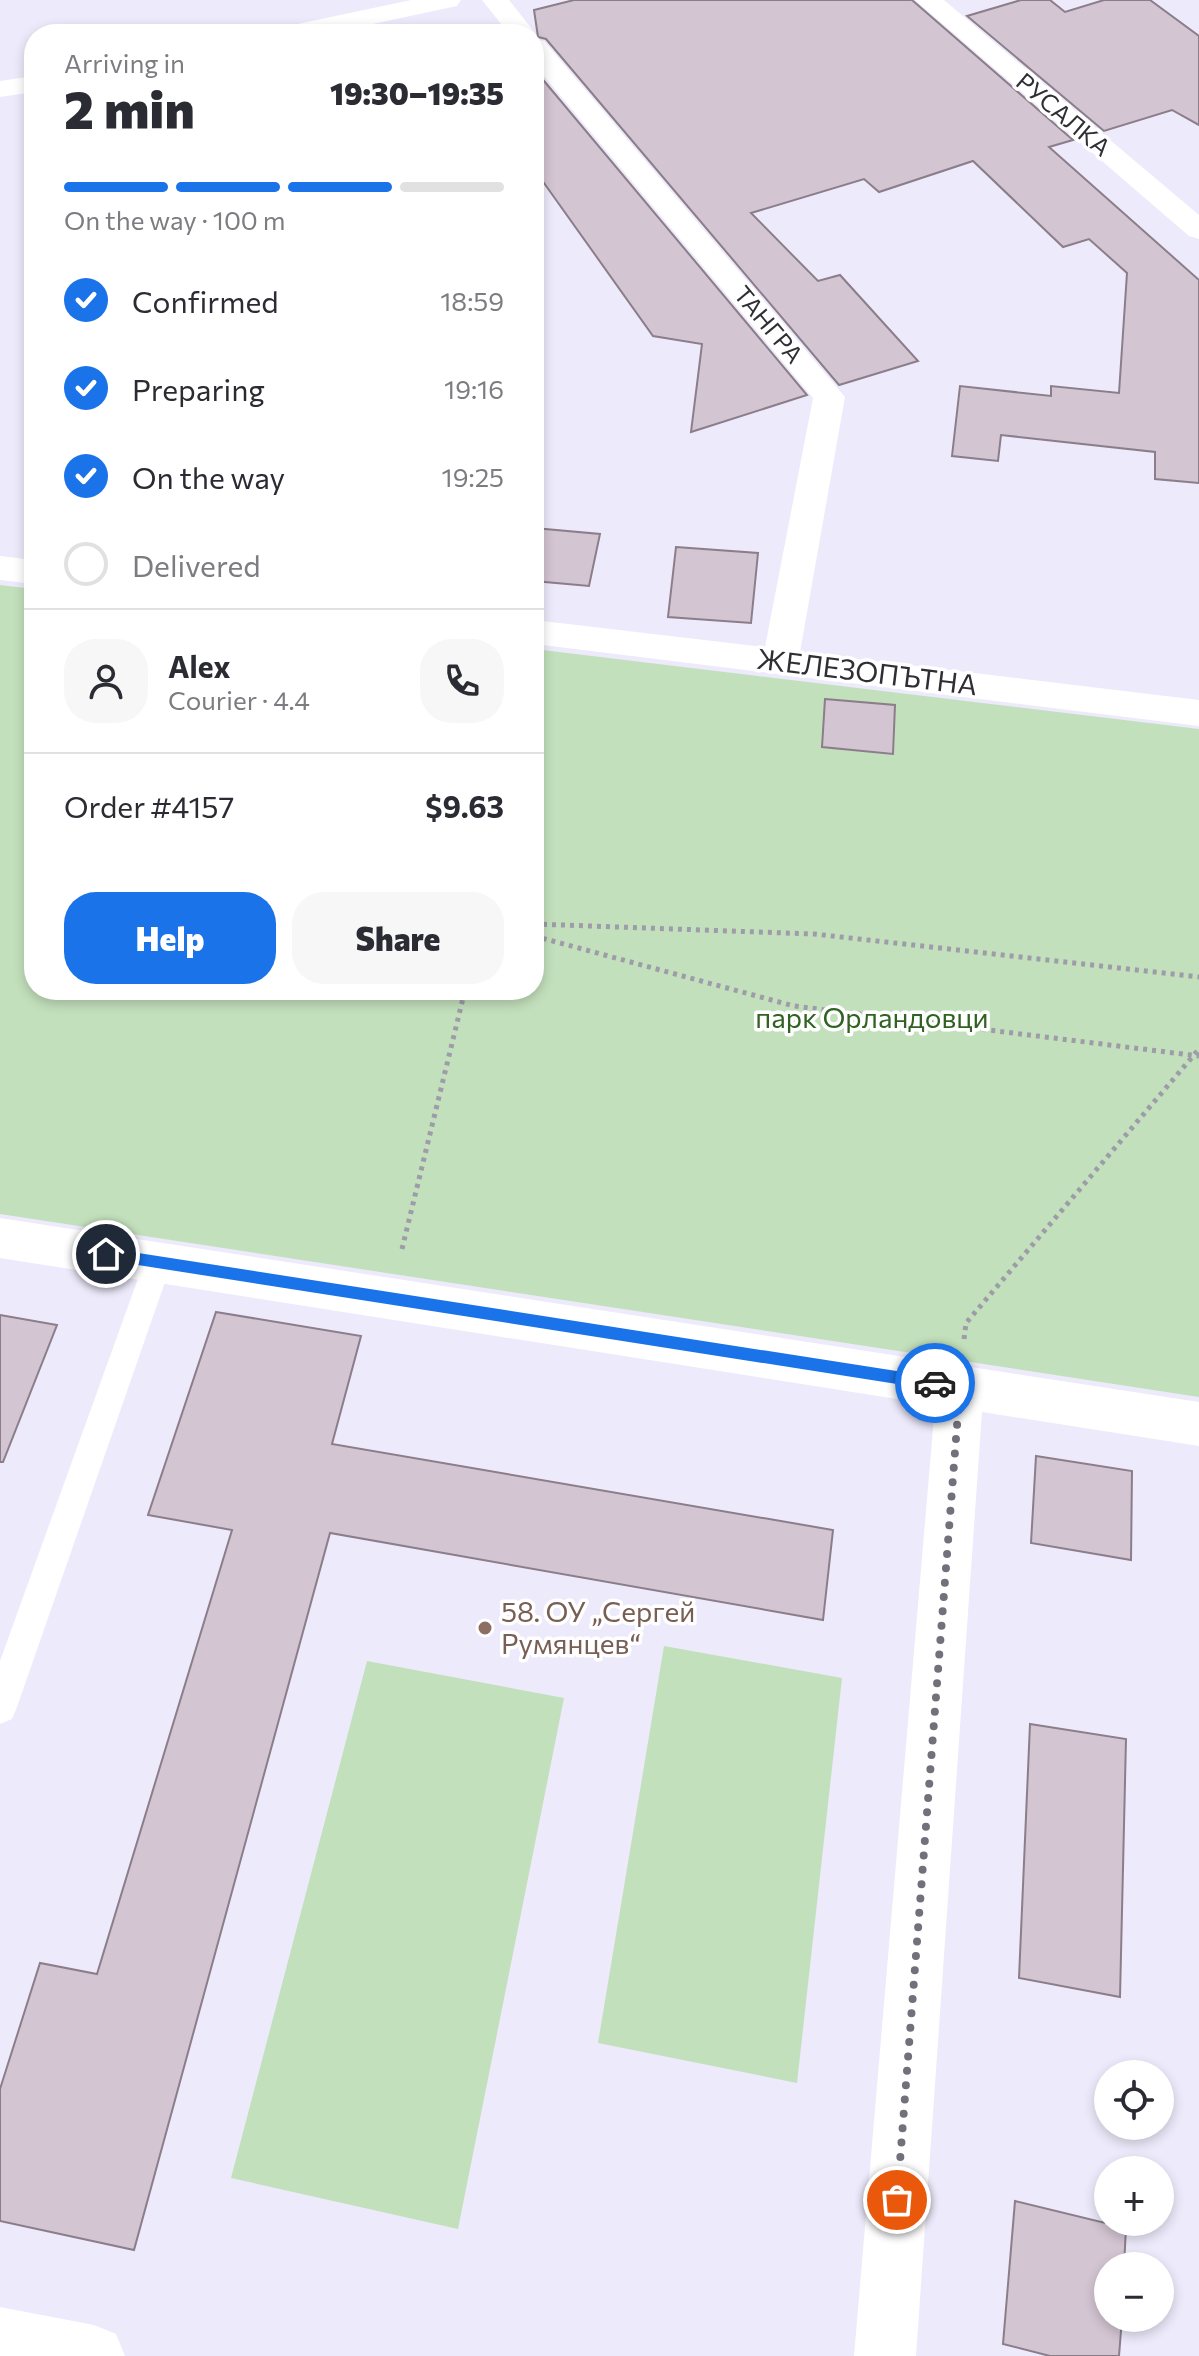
<!DOCTYPE html>
<html lang="en">
<head>
<meta charset="utf-8">
<style>
	:root { --surface:#fff; --page:#f7f7f7; --text:#2b2b33; --muted:#7c7c81; --line:#e1e1e2; --accent:#1a73e8 }
	body { margin:0; font-family:Commissioner,sans-serif; background:var(--page); color:var(--text); height:100vh; display:flex; flex-direction:column; font-size:30px; white-space:nowrap }
	* { box-sizing:border-box; margin:0 }
	p { font-size:26px; color:var(--muted) }
	.icon { flex:none; width:44px; height:44px; fill:none; stroke:currentColor; stroke-width:2; stroke-linecap:round; stroke-linejoin:round }
	.map { position:relative; flex:1; overflow:hidden }
	.side { position:absolute; left:24px; top:24px; width:520px; height:976px; display:flex; flex-direction:column; background:var(--surface); border-radius:32px; box-shadow:0 4px 12px #0003 }
	.side>* { flex:none }
	.controls { position:absolute; left:1094px; top:2060px; display:grid; gap:16px }
	.controls a { display:grid; place-items:center; width:80px; height:80px; border-radius:50%; background:var(--surface); box-shadow:0 4px 12px #0003; font-size:40px }
	.pin { position:absolute; display:grid; place-items:center; width:68px; height:68px; color:#fff; margin:-34px; border:4px solid #fff; border-radius:50%; box-shadow:0 2px 8px #0007 }
	.courier { position:absolute; display:grid; place-items:center; width:80px; height:80px; margin:-40px; border:6px solid #1a73e8; border-radius:50%; background:#fff; color:#222; box-shadow:0 2px 10px #0007 }
	.head em { font-style:normal; font-weight:800 }
	.head div { display:flex; flex-direction:column-reverse }
	.head { display:flex; align-items:center; justify-content:space-between; height:136px; padding:0 40px }
	h1 { font-size:52px; font-weight:800; line-height:60px }
	.bar { display:grid; grid-template-columns:repeat(4,1fr); gap:12px 8px; align-content:center; height:96px; padding:0 40px }
	.bar i { height:10px; border-radius:6px; background:var(--line) }
	.bar .selected { background:var(--accent) }
	.bar p { grid-column:span 4 }
	.line { display:flex; align-items:center; gap:20px; padding:0 40px; border-top:2px solid var(--line) }
	.line div { flex:1 }
	.round { display:grid; place-items:center; flex:none; width:84px; height:84px; border-radius:32px; background:var(--page) }
	ol { padding:0 40px; list-style:none }
	li { display:flex; align-items:center; gap:24px; height:88px }
	li p { margin-inline-start:auto }
	li .icon { padding:8px; border-radius:50%; background:var(--accent); color:#fff; stroke-width:4 }
	li:last-child { color:var(--muted) }
	li i { width:44px; height:44px; border:4px solid var(--line); border-radius:50% }
	.button { display:flex; gap:16px; margin-top:auto; padding:16px 40px }
	.button a { flex:1; height:92px; border-radius:32px; background:var(--accent); color:#fff; font-size:32px; font-weight:800; line-height:92px; text-align:center }
	.button a+a { background:var(--page); color:var(--text) }
	.map>svg:first-child { display:block }
	.green { fill:#c3e0bc }
	.building { fill:#d3c5d2; stroke:#8b7e8a; stroke-width:2 }
	.lines { fill:none; stroke-linecap:round; stroke-linejoin:round }
	.path { stroke:#9e9ca8; stroke-width:5; stroke-dasharray:4 5; stroke-linecap:butt }
	.service { fill:#fff; fill-rule:evenodd }
	.minor { fill:#fff; fill-rule:evenodd }
	.route { fill:#1a73e8 }
	.done { stroke:#72707a; stroke-width:8; stroke-dasharray:0 14.4 }
	.education-dot { fill:#8d6e63; stroke:#fff; stroke-width:3 }
	.labels { text-anchor:middle; stroke-width:7; stroke-linejoin:round; paint-order:stroke }
	.far-street-label { font-size:24px; fill:#2f2e34; stroke:#fff }
	.street-label { font-size:28px; fill:#2f2e34; stroke:#fff }
	.park-label { font-size:28px; fill:#306322; stroke:#fff }
	.education-label { font-size:28px; fill:#785e54; stroke:#fff; text-anchor:start }
</style>
</head>
<body>
<div class="map">
<svg width="1199" height="2356" viewBox="0 0 1199 2356">
	<rect width="100%" height="100%" fill="#edeafb"/>
	<path class="green" d="M 0,585 L 34,589 L 34,990 L 534,990 L 534,649 L 1199,729 L 1199,1397 L 0,1214 Z
		M 664,1646 L 842,1678 L 797,2083 L 598,2043 Z
		M 367,1661 L 564,1698 L 458,2229 L 231,2178 Z"/>
	<path class="building" d="M 574,0 L 912,0 L 1073,140 L 1049,147 L 1199,280 L 1199,483 L 1155,479 L 1155,452 L 1001,435 L 998,461 L 952,456 L 960,386 L 1051,396 L 1051,386 L 1119,393 L 1127,273 L 1089,239 L 1063,247 L 973,161 L 879,192 L 864,179 L 751,213 L 818,281 L 840,275 L 918,361 L 839,385 L 546,39 L 538,37 L 534,10 Z
		M 1021,0 L 1050,0 L 1065,12 L 1104,0 L 1150,0 L 1199,36 L 1199,125 L 1172,110 L 1104,131 L 967,16 Z
		M 534,69 L 807,395 L 691,432 L 702,344 L 653,336 L 534,169 Z
		M 534,528 L 600,534 L 589,586 L 534,581 Z
		M 676,547 L 758,553 L 751,623 L 668,617 Z
		M 825,699 L 895,705 L 893,754 L 822,747 Z
		M 216,1312 L 361,1336 L 332,1444 L 833,1530 L 823,1620 L 330,1533 L 134,2250 L 0,2221 L 0,2089 L 40,1963 L 97,1974 L 232,1530 L 148,1515 Z
		M 0,1315 L 57,1325 L 3,1462 L 0,1462 Z
		M 1036,1456 L 1132,1471 L 1131,1560 L 1031,1543 Z
		M 1030,1724 L 1126,1739 L 1120,1997 L 1019,1978 Z
		M 1015,2201 L 1126,2228 L 1124,2266 L 1108,2266 L 1108,2318 L 1122,2318 L 1119,2356 L 1050,2356 L 1003,2344 Z"/>
	<g class="lines">
		<path class="path" d="M 534,924 L 814,934 L 1199,977
			M 534,936 L 794,1006 L 1199,1056
			M 402,1249 L 465,990
			M 964,1339 L 966,1323 L 1199,1049"/>
		<path class="service" d="M 158,1249 L 168,1253 L 172,1262 L 17,1707 L 12,1719 L 0,1724 L 0,1661 L 144,1262 L 148,1253 Z"/>
		<path class="minor" d="M 411,0 L 461,0 L 457,6 L 326,34 L 275,34 L 279,28 Z
			M 482,0 L 509,0 L 536,34 L 534,37 L 534,34 L 509,34 Z
			M 915,0 L 944,0 L 1199,215 L 1199,239 L 1189,236 Z
			M 534,39 L 544,41 L 845,397 L 800,652 L 1199,700 L 1199,726 L 534,644 L 534,620 L 765,647 L 813,398 L 534,64 Z
			M 34,76 L 34,92 L 0,97 L 0,81 Z
			M 0,556 L 34,560 L 34,584 L 0,580 Z
			M 0,1218 L 1199,1402 L 1199,1446 L 982,1412 L 916,2356 L 854,2356 L 935,1405 L 0,1258 Z
			M 0,2307 L 94,2325 L 116,2334 L 125,2356 L 0,2356 Z"/>
	</g>
	<path class="route" d="M 106,1248 L 935,1377 L 942,1383 L 935,1390 L 106,1260 L 99,1254 Z"/>
	<g class="lines">
		<path class="done" d="M 897,2200 L 960,1387 L 935,1383"/>
	</g>
	<circle class="education-dot" cx="485" cy="1628" r="8"/>
	<g class="labels">
		<g class="far-street-label">
			<text transform="translate(1063 115) rotate(40)" y="8">РУСАЛКА</text>
			<text transform="translate(768 325) rotate(50)" y="8">ТАНГРА</text>
		</g>
		<g class="street-label">
			<text transform="translate(867 672) rotate(7)" y="10">ЖЕЛЕЗОПЪТНА</text>
		</g>
		<g class="park-label">
			<text x="872" y="1028">парк Орландовци</text>
		</g>
		<g class="education-label">
			<text x="501" y="1622">58. ОУ „Сергей<tspan x="501" dy="32">Румянцев“</tspan></text>
		</g>
	</g>
</svg>
<div class="controls">
<a><svg class="icon" aria-label="locate" viewBox="0 0 24 24"><circle cx="12" cy="12" r="6"/><path d="M12 2v4M12 18v4M2 12h4M18 12h4"/></svg></a>
<a>+</a>
<a>−</a>
</div>
<div class="pin" style="left:897px;top:2200px;background:#ea580c"><svg class="icon" aria-label="bag" viewBox="0 0 24 24"><path d="M5 8h14l-1 12H6zM9 8a3 3 0 0 1 6 0"/></svg></div>
<div class="pin" style="left:106px;top:1254px;background:#1f2937"><svg class="icon" aria-label="home" viewBox="0 0 24 24"><path d="M3 11l9-7 9 7M6 9v11h12V9"/></svg></div>
<div class="courier" style="left:935px;top:1383px"><svg class="icon" aria-label="car" viewBox="0 0 24 24"><path d="M5 17H2v-5l4-1 3-4h7l3 4 3 1v5h-3M9 17h6M6 11h13"/><circle cx="7" cy="17" r="2"/><circle cx="17" cy="17" r="2"/></svg></div>
<section class="side">
<div class="head"><div><h1>2 min</h1><p>Arriving in</p></div><em>19:30–19:35</em></div>
<div class="bar"><i class="selected"></i><i class="selected"></i><i class="selected"></i><i></i><p>On the way · 100 m</p></div>
<ol>
<li><svg class="icon" aria-label="check" viewBox="0 0 24 24"><path d="M5 12l5 5 9-10"/></svg>Confirmed<p>18:59</p></li>
<li><svg class="icon" aria-label="check" viewBox="0 0 24 24"><path d="M5 12l5 5 9-10"/></svg>Preparing<p>19:16</p></li>
<li><svg class="icon" aria-label="check" viewBox="0 0 24 24"><path d="M5 12l5 5 9-10"/></svg>On the way<p>19:25</p></li>
<li><i></i>Delivered</li>
</ol>
<div class="line" style="height:144px"><a class="round"><svg class="icon" aria-label="person" viewBox="0 0 24 24"><circle cx="12" cy="8" r="4"/><path d="M4 21q1-7 8-7t8 7"/></svg></a><div><b>Alex</b><p>Courier · 4.4</p></div><a class="round"><svg class="icon" aria-label="phone" viewBox="0 0 24 24"><path d="M5 4h4l2 5-3 2q2 4 5 5l2-3 5 2v4C11 20 4 13 5 4z"/></svg></a></div>
<div class="line" style="height:104px"><div>Order #4157</div><b>$9.63</b></div>
<div class="button"><a>Help</a><a>Share</a></div>
</section>
</div>
</body>
</html>
